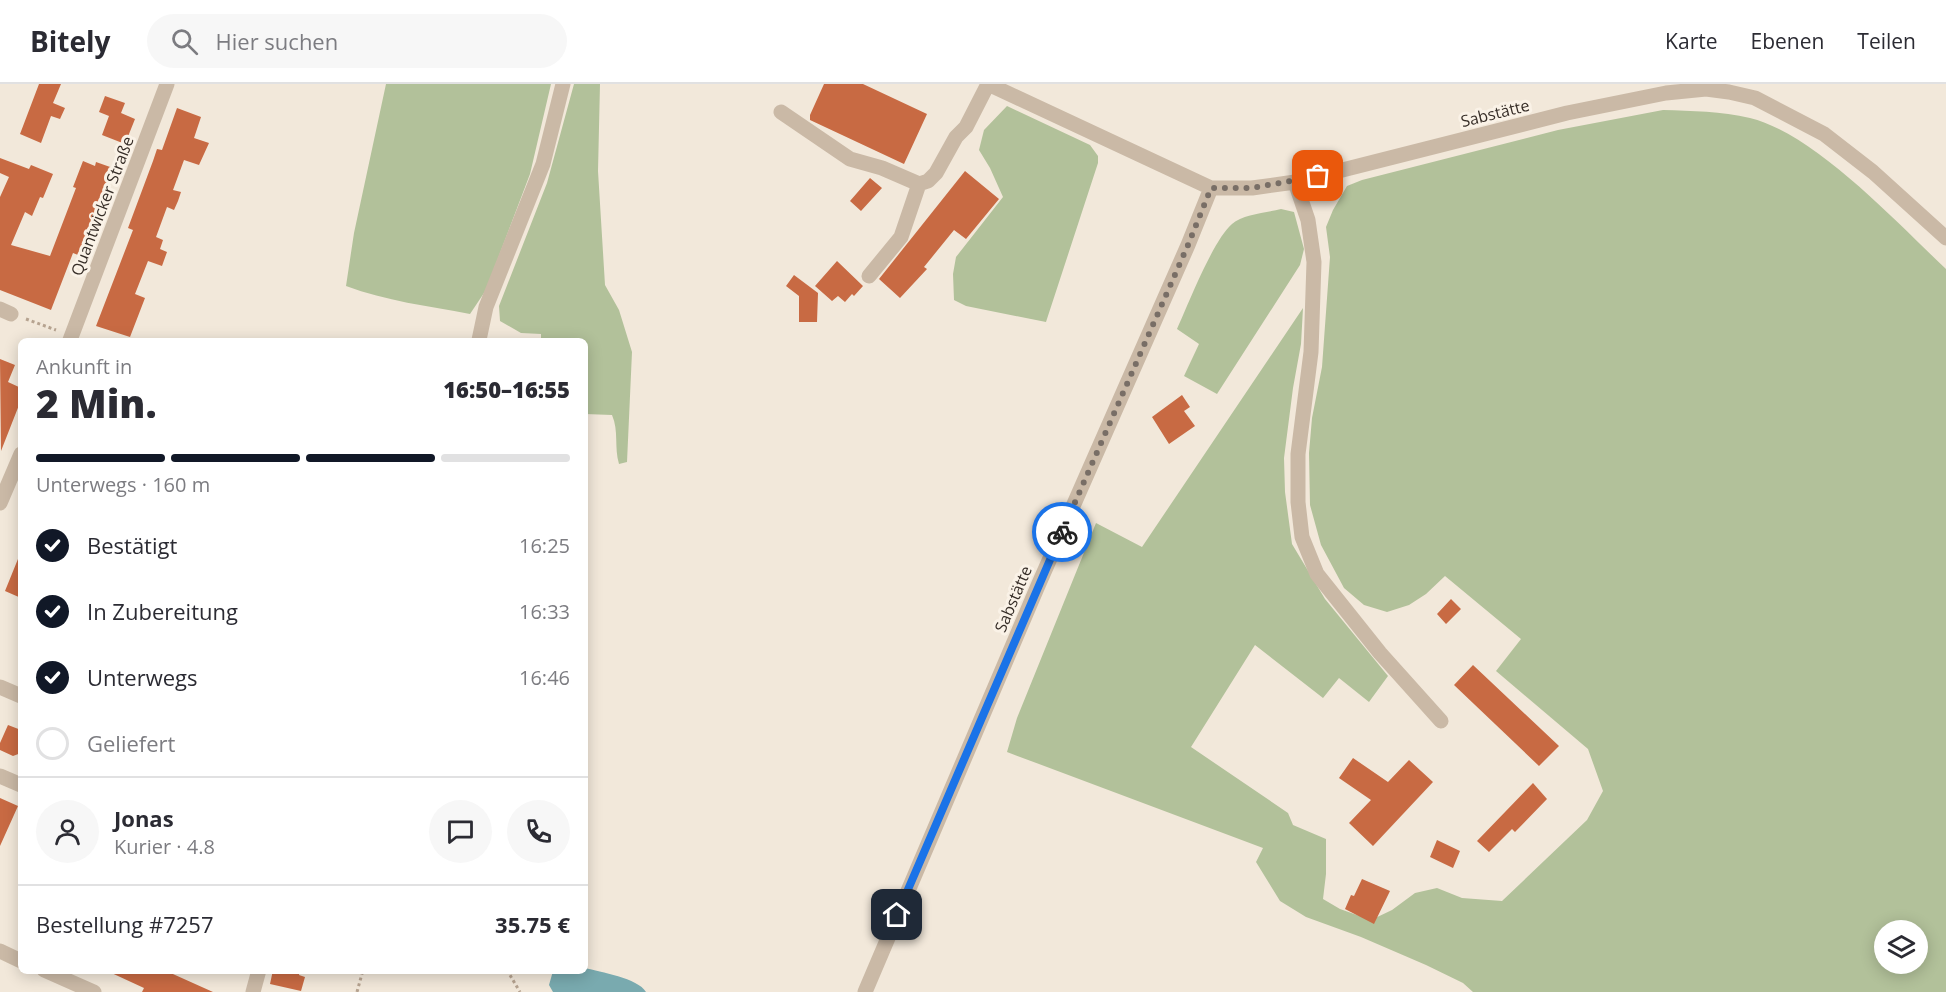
<!DOCTYPE html>
<html lang="de">
<head>
<meta charset="utf-8">
<style>
	:root { --surface:#fff; --page:#f7f7f7; --text:#2b2b33; --muted:#7c7c81; --line:#e1e1e2; --accent:#111827 }
	body { margin:0; font-family:"Open Sans",sans-serif; background:var(--page); color:var(--text); height:100vh; display:flex; flex-direction:column; font-size:22px; white-space:nowrap }
	* { box-sizing:border-box; margin:0 }
	p { font-size:20px; color:var(--muted) }
	.icon { flex:none; width:33px; height:33px; fill:none; stroke:currentColor; stroke-width:2; stroke-linecap:round; stroke-linejoin:round }
	.map { position:relative; flex:1; overflow:hidden }
	.drawer { position:absolute; left:18px; top:254px; width:570px; height:636px; display:flex; flex-direction:column; background:var(--surface); border-radius:9px; box-shadow:0 3px 15px #0003 }
	.drawer>* { flex:none }
	.fabs { position:absolute; left:1874px; top:836px; display:grid; gap:12px }
	.fabs a { display:grid; place-items:center; width:54px; height:54px; border-radius:50%; background:var(--surface); box-shadow:0 3px 15px #0003; font-size:30px }
	.pin { position:absolute; display:grid; place-items:center; width:51px; height:51px; color:#fff; margin:-26px; border-radius:12px; box-shadow:0 3px 9px #0006 }
	.courier { position:absolute; display:grid; place-items:center; width:60px; height:60px; margin:-30px; border:4px solid #1a73e8; border-radius:50%; background:#fff; color:#222; box-shadow:0 2px 8px #0007 }
	.summary em { font-style:normal; font-weight:800 }
	.summary div { display:flex; flex-direction:column-reverse }
	.summary { display:flex; align-items:center; justify-content:space-between; height:102px; padding:0 18px }
	h1 { font-size:39px; font-weight:800; line-height:45px }
	.bar { display:grid; grid-template-columns:repeat(4,1fr); gap:9px 6px; align-content:center; height:72px; padding:0 18px }
	.bar i { height:8px; border-radius:4px; background:var(--line) }
	.bar .on { background:var(--accent) }
	.bar p { grid-column:span 4 }
	.line { display:flex; align-items:center; gap:15px; padding:0 18px; border-top:2px solid var(--line) }
	.line div { flex:1 }
	.round { display:grid; place-items:center; flex:none; width:63px; height:63px; border-radius:32px; background:var(--page) }
	ol { padding:0 18px; list-style:none }
	li { display:flex; align-items:center; gap:18px; height:66px }
	li p { margin-inline-start:auto }
	li .icon { padding:6px; border-radius:50%; background:var(--accent); color:#fff; stroke-width:4 }
	li:last-child { color:var(--muted) }
	li i { width:33px; height:33px; border:3px solid var(--line); border-radius:50% }
	header { display:flex; align-items:center; gap:36px; box-sizing:border-box; height:84px; padding:0 30px; background:var(--surface); border-bottom:2px solid var(--line) }
	header strong { font-size:28px }
	nav { display:flex; gap:33px; margin-inline-start:auto; font-size:21px }
	.search { width:420px; height:54px; background:var(--page); display:flex; align-items:center; gap:15px; box-sizing:border-box; padding:0 21px; border-radius:33px; color:var(--muted); font-size:22px }
	.map>svg:first-child { display:block }
	.green { fill:#b2c19a; fill-rule:evenodd }
	.water { fill:#79aaaf }
	.building { fill:#c86a43 }
	.lines { fill:none; stroke-linecap:round; stroke-linejoin:round }
	.path { stroke:#b6a390; stroke-width:3; stroke-dasharray:3 3; stroke-linecap:butt }
	.minor { stroke:#cab9a6; stroke-width:15 }
	.done { stroke:#786e66; stroke-width:6; stroke-dasharray:0 10.8 }
	.route { stroke:#1a73e8; stroke-width:8 }
	.labels { text-anchor:middle; stroke-width:6; stroke-linejoin:round; paint-order:stroke }
	.street-label { font-size:16px; fill:#362d27; stroke:#faf2e7 }
</style>
</head>
<body>
<header>
<strong>Bitely</strong>
<div class="search"><svg class="icon" aria-label="search" viewBox="0 0 24 24"><circle cx="10" cy="10" r="6"/><path d="M15 15l6 6"/></svg>Hier suchen</div>
<nav><a>Karte</a><a>Ebenen</a><a>Teilen</a></nav>
</header>
<div class="map">
<svg width="1946" height="908" viewBox="0 0 1946 908">
	<rect width="100%" height="100%" fill="#f2e8da"/>
	<path class="green" d="M 386,0 L 551,0 L 530,90 L 486,206 L 470,230 C 428,222 386,217 346,202 L 354,149 Z
		M 574,0 L 600,0 L 598,87 L 605,201 L 619,226 L 632,268 L 627,378 L 619,380 C 614,363 619,347 612,331 L 585,330 L 585,256 L 541,256 L 541,250 L 521,249 L 500,237 L 499,222 L 547,99 Z
		M 1007,22 L 1090,61 L 1098,72 L 1098,79 L 1046,238 L 966,222 L 954,216 L 953,190 L 956,173 L 1003,113 L 990,84 L 979,66 L 984,46 Z
		M 1663,26 C 1692,27 1721,27 1750,34 C 1815,50 1896,138 1946,185 L 1946,908 L 1473,908 L 1463,899 L 1426,881 L 1361,853 L 1306,833 L 1280,817 L 1256,778 L 1263,764 L 1007,668 L 1017,634 L 1096,439 L 1142,463 L 1303,224 L 1301,260 L 1293,304 L 1284,374 L 1285,408 L 1292,460 L 1325,515 L 1388,592 L 1369,618 L 1339,594 L 1323,614 L 1255,561 L 1191,663 L 1288,729 L 1293,741 L 1326,755 L 1326,790 L 1323,815 L 1340,825 L 1371,836 L 1392,826 L 1415,809 L 1437,804 L 1462,814 L 1502,817 L 1587,736 L 1603,707 L 1588,665 L 1496,587 L 1521,555 L 1445,492 L 1426,510 L 1409,521 L 1387,528 L 1364,521 L 1344,504 L 1321,461 L 1310,421 L 1309,369 L 1312,334 L 1322,283 L 1330,173 L 1326,143 L 1333,126 L 1347,102 L 1362,96 L 1558,46 ZM 1884,846 L 1917,846 L 1917,879 L 1884,879 Z
		M 1281,125 L 1294,128 L 1304,165 L 1300,181 L 1217,310 L 1184,292 L 1199,260 L 1177,245 C 1188,221 1213,156 1232,140 C 1243,130 1266,129 1281,125 Z"/>
	<path class="water" d="M 585,884 C 600,888 638,894 646,908 L 553,908 L 549,901 L 553,887 L 585,886 Z"/>
	<path class="building" d="M 39,0 L 61,0 L 53,19 L 65,24 L 60,35 L 51,32 L 41,59 L 20,50 Z
		M 824,0 L 863,0 L 927,30 L 904,80 L 810,36 L 810,31 Z
		M 105,12 L 125,19 L 121,29 L 135,35 L 125,60 L 102,51 L 109,32 L 99,28 Z
		M 177,24 L 201,33 L 194,54 L 209,59 L 199,81 L 184,76 L 173,106 L 181,108 L 178,117 L 174,126 L 167,123 L 156,153 L 163,156 L 160,165 L 167,168 L 162,182 L 148,177 L 135,210 L 145,214 L 130,253 L 96,242 L 133,146 L 128,144 L 153,77 L 157,65 L 162,66 Z
		M 0,74 L 29,85 L 31,81 L 53,90 L 43,114 L 40,113 L 32,132 L 25,128 L 11,161 L 50,172 L 76,104 L 73,103 L 83,77 L 95,82 L 96,78 L 113,84 L 89,142 L 93,143 L 84,167 L 79,166 L 78,171 L 73,169 L 51,226 L 0,206 L 0,113 L 9,93 L 0,89 Z
		M 965,87 L 999,115 L 966,155 L 954,146 L 924,183 L 927,185 L 900,214 L 879,195 Z
		M 870,94 L 882,104 L 861,127 L 850,117 Z
		M 837,177 L 863,202 L 854,212 L 852,210 L 845,218 L 838,212 L 832,217 L 815,202 Z
		M 794,191 L 818,209 L 817,238 L 799,238 L 799,212 L 786,202 Z
		M 0,275 L 15,281 L 8,298 L 21,304 L 21,316 L 1,367 Z
		M 1182,311 L 1190,323 L 1184,327 L 1195,342 L 1169,360 L 1152,333 Z
		M 20,470 L 21,470 L 21,514 L 5,507 Z
		M 1451,515 L 1461,525 L 1446,540 L 1437,530 Z
		M 1473,581 L 1559,662 L 1539,682 L 1454,601 Z
		M 8,641 L 21,646 L 21,669 L 13,672 L 0,666 L 0,659 Z
		M 1353,674 L 1388,698 L 1409,676 L 1433,698 L 1373,762 L 1349,739 L 1371,716 L 1339,694 Z
		M 1533,699 L 1547,715 L 1515,748 L 1512,745 L 1489,768 L 1477,757 Z
		M 0,714 L 18,722 L 0,762 Z
		M 1437,756 L 1460,767 L 1453,784 L 1430,773 Z
		M 1362,795 L 1390,807 L 1374,840 L 1345,825 L 1351,811 L 1354,812 Z
		M 105,886 L 164,886 L 213,908 L 142,908 L 144,904 Z
		M 273,886 L 300,886 L 299,891 L 305,893 L 301,907 L 270,900 Z"/>
	<g class="lines">
		<path class="path" d="M 26,235 L 56,246
			M 507,886 L 520,908
			M 357,908 L 363,886"/>
		<path class="minor" d="M 988,0 L 1211,104 L 1252,104 L 1295,98 L 1567,29 L 1666,9 L 1706,5 L 1729,8 L 1755,14 L 1824,50 L 1873,88 L 1946,154
			M 781,28 L 850,75 L 882,84 L 919,100 L 928,97 L 936,89 L 956,53 L 966,43 L 988,0
			M 1295,98 L 1308,136 L 1314,178 L 1311,268 L 1298,370 L 1298,418 L 1302,453 L 1317,490 L 1380,569 L 1441,637
			M 869,192 L 901,153 L 919,100
			M 0,225 L 11,230
			M 70,256 L 167,0
			M 479,256 L 486,223 L 543,80 L 563,0
			M 0,419 L 21,370
			M 0,603 L 21,612
			M 0,692 L 21,701
			M 0,867 L 21,877
			M 44,886 L 94,908
			M 253,908 L 259,886
			M 865,908 L 1037,504 L 1188,161 L 1211,104"/>
	</g>
	<g class="lines">
		<path class="done" d="M 1062,448 L 1188,161 L 1211,104 L 1252,104 L 1318,92"/>
		<path class="route" d="M 897,831 L 1062,448"/>
	</g>
	<g class="labels">
		<g class="street-label">
			<text transform="translate(1495 29) rotate(-14)" y="6">Sabstätte</text>
			<text transform="translate(102 122) rotate(-69)" y="6">Quantwicker Straße</text>
			<text transform="translate(1013 515) rotate(-67)" y="6">Sabstätte</text>
		</g>
	</g>
</svg>
<div class="fabs">
<a><svg class="icon" aria-label="layers" viewBox="0 0 24 24"><path d="M12 4l9 5-9 5-9-5zM3 14l9 5 9-5"/></svg></a>
</div>
<div class="pin" style="left:1318px;top:92px;background:#ea580c"><svg class="icon" aria-label="bag" viewBox="0 0 24 24"><path d="M5 8h14l-1 12H6zM9 8a3 3 0 0 1 6 0"/></svg></div>
<div class="pin" style="left:897px;top:831px;background:#1f2937"><svg class="icon" aria-label="home" viewBox="0 0 24 24"><path d="M3 11l9-7 9 7M6 9v11h12V9"/></svg></div>
<div class="courier" style="left:1062px;top:448px"><svg class="icon" aria-label="bike" viewBox="0 0 24 24"><circle cx="6" cy="16" r="4"/><circle cx="18" cy="16" r="4"/><path d="M6 16l4-8h5l3 8M10 8l3 8H6M13 5h3"/></svg></div>
<section class="drawer">
<div class="summary"><div><h1>2 Min.</h1><p>Ankunft in</p></div><em>16:50–16:55</em></div>
<div class="bar"><i class="on"></i><i class="on"></i><i class="on"></i><i></i><p>Unterwegs · 160 m</p></div>
<ol>
<li><svg class="icon" aria-label="check" viewBox="0 0 24 24"><path d="M5 12l5 5 9-10"/></svg>Bestätigt<p>16:25</p></li>
<li><svg class="icon" aria-label="check" viewBox="0 0 24 24"><path d="M5 12l5 5 9-10"/></svg>In Zubereitung<p>16:33</p></li>
<li><svg class="icon" aria-label="check" viewBox="0 0 24 24"><path d="M5 12l5 5 9-10"/></svg>Unterwegs<p>16:46</p></li>
<li><i></i>Geliefert</li>
</ol>
<div class="line" style="height:108px"><a class="round"><svg class="icon" aria-label="person" viewBox="0 0 24 24"><circle cx="12" cy="8" r="4"/><path d="M4 21q1-7 8-7t8 7"/></svg></a><div><b>Jonas</b><p>Kurier · 4.8</p></div><a class="round"><svg class="icon" aria-label="chat" viewBox="0 0 24 24"><path d="M4 5h16v11H9l-5 4z"/></svg></a><a class="round"><svg class="icon" aria-label="phone" viewBox="0 0 24 24"><path d="M5 4h4l2 5-3 2q2 4 5 5l2-3 5 2v4C11 20 4 13 5 4z"/></svg></a></div>
<div class="line" style="height:78px"><div>Bestellung #7257</div><b>35.75 €</b></div>
</section>
</div>
</body>
</html>
